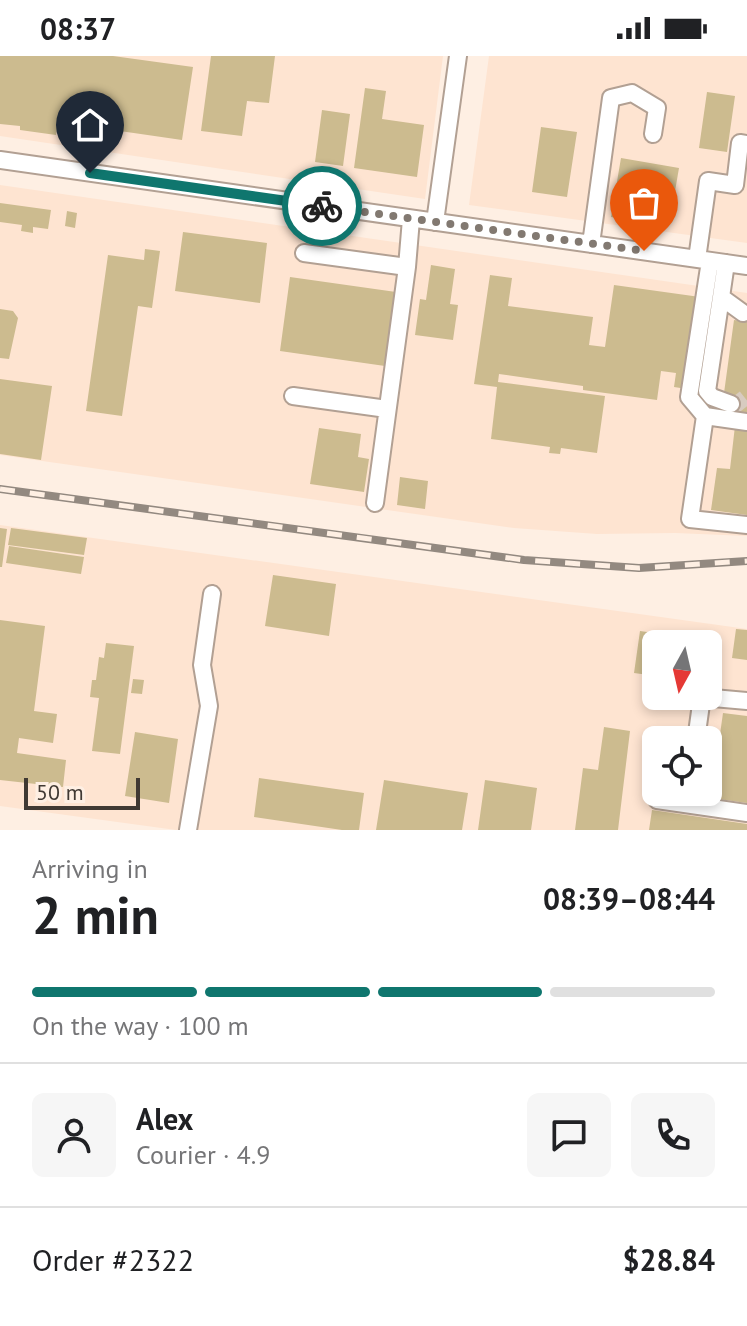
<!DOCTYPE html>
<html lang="en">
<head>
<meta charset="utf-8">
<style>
	:root { --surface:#fff; --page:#f6f6f6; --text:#202124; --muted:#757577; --line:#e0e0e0; --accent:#0f766e }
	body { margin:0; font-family:"PT Sans",sans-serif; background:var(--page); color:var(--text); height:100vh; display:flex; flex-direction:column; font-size:30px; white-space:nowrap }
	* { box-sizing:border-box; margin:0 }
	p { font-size:26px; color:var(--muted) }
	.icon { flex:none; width:44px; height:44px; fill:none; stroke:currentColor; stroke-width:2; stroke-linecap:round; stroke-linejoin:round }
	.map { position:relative; height:774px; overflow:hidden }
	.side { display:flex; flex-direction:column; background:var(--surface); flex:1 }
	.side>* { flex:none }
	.needle { width:52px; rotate:188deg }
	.controls { position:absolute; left:642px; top:574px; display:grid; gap:16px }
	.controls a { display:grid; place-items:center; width:80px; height:80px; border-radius:12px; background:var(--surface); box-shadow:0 4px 12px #0003; font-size:40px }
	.scale { position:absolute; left:24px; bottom:20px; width:116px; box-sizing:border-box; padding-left:8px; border:4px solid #403933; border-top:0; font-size:22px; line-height:28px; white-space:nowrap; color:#403933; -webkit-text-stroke:6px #feefe3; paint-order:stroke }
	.pin { position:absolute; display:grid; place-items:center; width:68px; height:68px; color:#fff; margin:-82px -34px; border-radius:50% 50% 50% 0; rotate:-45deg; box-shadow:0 0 8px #0007 }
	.pin .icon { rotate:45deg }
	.courier { position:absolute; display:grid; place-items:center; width:80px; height:80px; margin:-40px; border:6px solid #0f766e; border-radius:50%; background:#fff; color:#222; box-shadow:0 2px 10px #0007 }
	.head em { font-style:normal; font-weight:800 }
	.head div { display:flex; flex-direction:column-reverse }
	.head { display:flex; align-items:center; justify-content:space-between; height:136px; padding:0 32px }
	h1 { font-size:52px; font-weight:800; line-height:60px }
	.bar { display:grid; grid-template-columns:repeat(4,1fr); gap:12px 8px; align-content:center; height:96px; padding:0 32px }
	.bar i { height:10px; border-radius:6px; background:var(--line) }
	.bar .active { background:var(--accent) }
	.bar p { grid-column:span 4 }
	.line { display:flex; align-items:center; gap:20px; padding:0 32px; border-top:2px solid var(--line) }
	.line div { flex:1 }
	.round { display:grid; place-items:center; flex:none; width:84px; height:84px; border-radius:12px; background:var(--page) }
	.status { display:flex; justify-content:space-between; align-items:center; height:56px; padding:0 40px; background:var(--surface); direction:ltr }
	.status svg { height:22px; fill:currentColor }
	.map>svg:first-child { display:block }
	.built { fill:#fee4d1; fill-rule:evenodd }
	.building { fill:#ccbb8f }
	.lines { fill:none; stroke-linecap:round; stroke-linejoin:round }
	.minor-tunnel { stroke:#d8cbc0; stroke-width:16; stroke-dasharray:16 8; stroke-linecap:butt }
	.minor-casing { stroke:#b2a093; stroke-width:20 }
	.minor { stroke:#fff; stroke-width:16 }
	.rail-casing { stroke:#938980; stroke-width:8 }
	.rail { stroke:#feefe3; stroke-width:5; stroke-dasharray:15; stroke-linecap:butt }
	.done { stroke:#827971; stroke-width:8; stroke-dasharray:0 14.4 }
	.route { stroke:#0f766e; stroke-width:10 }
</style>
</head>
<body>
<div class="status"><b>08:37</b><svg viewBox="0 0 49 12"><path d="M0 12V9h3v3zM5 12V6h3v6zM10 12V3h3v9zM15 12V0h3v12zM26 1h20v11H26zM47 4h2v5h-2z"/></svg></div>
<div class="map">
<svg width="747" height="774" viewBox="0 0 747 774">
	<rect width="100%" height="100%" fill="#feefe3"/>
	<path class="built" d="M 0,0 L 443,0 L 425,143 L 0,80 Z
		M 489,0 L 747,0 L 747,187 L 469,149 Z
		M 0,129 L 747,237 L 747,480 L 675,477 L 597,478 L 514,472 L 0,399 Z
		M 0,469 L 747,573 L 747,774 L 176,774 L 0,750 ZM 656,588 L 708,588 L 708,640 L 656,640 ZM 656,684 L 708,684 L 708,736 L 656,736 Z"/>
	<path class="building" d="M 0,0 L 113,0 L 193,11 L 182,84 L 58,66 L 56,79 L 20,74 L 20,70 L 0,68 Z
		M 211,0 L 275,0 L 269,47 L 247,45 L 242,80 L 201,75 Z
		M 365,32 L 386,35 L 382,63 L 424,69 L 417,121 L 354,112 Z
		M 707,36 L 735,40 L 727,96 L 699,92 Z
		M 322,54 L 350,58 L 343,110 L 315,106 Z
		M 541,71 L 577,76 L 567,141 L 532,136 Z
		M 621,102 L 679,112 L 669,170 L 611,161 Z
		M 0,147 L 51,154 L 48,173 L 33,171 L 33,177 L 21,175 L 22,169 L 0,166 Z
		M 67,155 L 77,157 L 75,172 L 65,170 Z
		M 183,176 L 267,187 L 260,247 L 175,235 Z
		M 145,193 L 160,195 L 152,252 L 138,250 L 122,360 L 86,355 L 108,199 L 144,204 Z
		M 431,209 L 455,213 L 450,248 L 458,249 L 453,284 L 415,279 L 420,243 L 426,244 Z
		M 490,219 L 512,222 L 508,250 L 593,261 L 589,289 L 605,291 L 614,229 L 700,241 L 687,333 L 674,331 L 676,317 L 661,315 L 657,344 L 583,334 L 583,330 L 499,318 L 498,326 L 605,340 L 597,397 L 561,392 L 560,398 L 549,397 L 550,391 L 491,383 L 497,331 L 474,328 Z
		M 290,221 L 396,236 L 385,310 L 280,295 Z
		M 744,248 L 747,249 L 747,357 L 730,355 L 724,337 L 734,264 L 742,265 Z
		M 0,253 L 13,255 L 18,262 L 9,303 L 0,302 Z
		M 0,323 L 52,330 L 41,404 L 0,398 Z
		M 735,370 L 747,371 L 747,459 L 711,454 L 717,412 L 730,413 Z
		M 319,372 L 361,378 L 358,401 L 369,403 L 364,436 L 310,428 Z
		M 400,421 L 428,425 L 425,453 L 397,449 Z
		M 0,472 L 7,473 L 2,511 L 0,511 Z
		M 11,472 L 87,482 L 84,499 L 8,489 Z
		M 9,490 L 84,501 L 81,518 L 6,507 Z
		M 273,519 L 336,528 L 329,580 L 265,570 Z
		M 0,564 L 45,570 L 34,655 L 57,658 L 53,687 L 19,682 L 17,697 L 66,704 L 63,731 L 0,724 Z
		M 736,573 L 747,574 L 747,604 L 732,602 Z
		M 640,575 L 668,579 L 666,588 L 656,588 L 656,620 L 634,617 Z
		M 106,587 L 134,590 L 120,698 L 92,695 L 99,642 L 90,641 L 92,624 L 96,624 L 99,601 L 104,602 Z
		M 133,623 L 144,624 L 142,638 L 131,637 Z
		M 723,657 L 747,660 L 747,747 L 711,742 Z
		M 604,671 L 630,675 L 618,774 L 575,774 L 583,712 L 598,714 Z
		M 135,676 L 178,683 L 169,747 L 125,740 Z
		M 259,722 L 364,737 L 359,774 L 342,774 L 254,761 Z
		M 384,724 L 468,737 L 462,774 L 376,774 Z
		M 485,724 L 537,732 L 531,774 L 478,774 Z
		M 652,754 L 747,768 L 747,774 L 649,774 Z"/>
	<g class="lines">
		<path class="minor-tunnel" d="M 731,348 L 737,348 L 747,340"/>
		<g class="minor-casing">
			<path id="minor" d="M 0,104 L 747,210
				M 435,166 L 458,0
				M 591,188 L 611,42 L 632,37 L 657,52 L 653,78
				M 304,197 L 407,211 L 411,163
				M 697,203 L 708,125 L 735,129 L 740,87 L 747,88
				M 710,205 L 689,341 L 705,360 L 747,366
				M 721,241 L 726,207
				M 293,340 L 387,353
				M 731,348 L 712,341 L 707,335 L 721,241 L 743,257
				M 705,360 L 690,463 L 747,469
				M 375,447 L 407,211
				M 696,684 L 702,641 L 747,645
				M 657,744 L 747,757
				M 188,774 L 209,650 L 202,609 L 212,538"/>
		</g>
		<use href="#minor" class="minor"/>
		<g class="rail-casing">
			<path id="rail" d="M 0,433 L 524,504 L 639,512 L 747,505"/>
		</g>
		<use href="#rail" class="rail"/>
	</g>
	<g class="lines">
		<path class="done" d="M 322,150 L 644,195"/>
		<path class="route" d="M 90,117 L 322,150"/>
	</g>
</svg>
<div class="controls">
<a><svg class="needle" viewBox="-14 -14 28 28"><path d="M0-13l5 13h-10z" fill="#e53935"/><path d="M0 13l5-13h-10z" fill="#757577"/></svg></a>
<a><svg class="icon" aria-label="locate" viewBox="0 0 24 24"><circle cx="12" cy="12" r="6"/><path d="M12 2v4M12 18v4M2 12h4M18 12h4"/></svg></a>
</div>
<div class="scale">50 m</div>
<div class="pin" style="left:644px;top:195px;background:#ea580c"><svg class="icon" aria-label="bag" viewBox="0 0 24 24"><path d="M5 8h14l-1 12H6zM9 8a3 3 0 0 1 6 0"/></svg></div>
<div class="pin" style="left:90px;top:117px;background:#1f2937"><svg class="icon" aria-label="home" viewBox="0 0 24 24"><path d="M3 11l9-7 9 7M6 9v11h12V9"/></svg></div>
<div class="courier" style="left:322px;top:150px"><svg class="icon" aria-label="bike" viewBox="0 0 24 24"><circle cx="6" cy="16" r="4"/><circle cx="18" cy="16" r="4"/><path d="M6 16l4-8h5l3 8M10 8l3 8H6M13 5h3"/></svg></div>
</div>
<section class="side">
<div class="head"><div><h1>2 min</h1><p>Arriving in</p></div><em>08:39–08:44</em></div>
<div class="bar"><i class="active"></i><i class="active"></i><i class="active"></i><i></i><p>On the way · 100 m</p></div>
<div class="line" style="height:144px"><a class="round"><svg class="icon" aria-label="person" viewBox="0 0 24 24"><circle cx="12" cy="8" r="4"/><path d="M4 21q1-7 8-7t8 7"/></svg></a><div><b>Alex</b><p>Courier · 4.9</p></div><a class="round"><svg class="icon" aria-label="chat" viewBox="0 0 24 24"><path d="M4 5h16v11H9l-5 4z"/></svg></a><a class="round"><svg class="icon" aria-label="phone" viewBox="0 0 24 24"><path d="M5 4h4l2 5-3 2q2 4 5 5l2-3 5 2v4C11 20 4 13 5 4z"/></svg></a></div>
<div class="line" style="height:104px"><div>Order #2322</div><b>$28.84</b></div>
</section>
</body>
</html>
